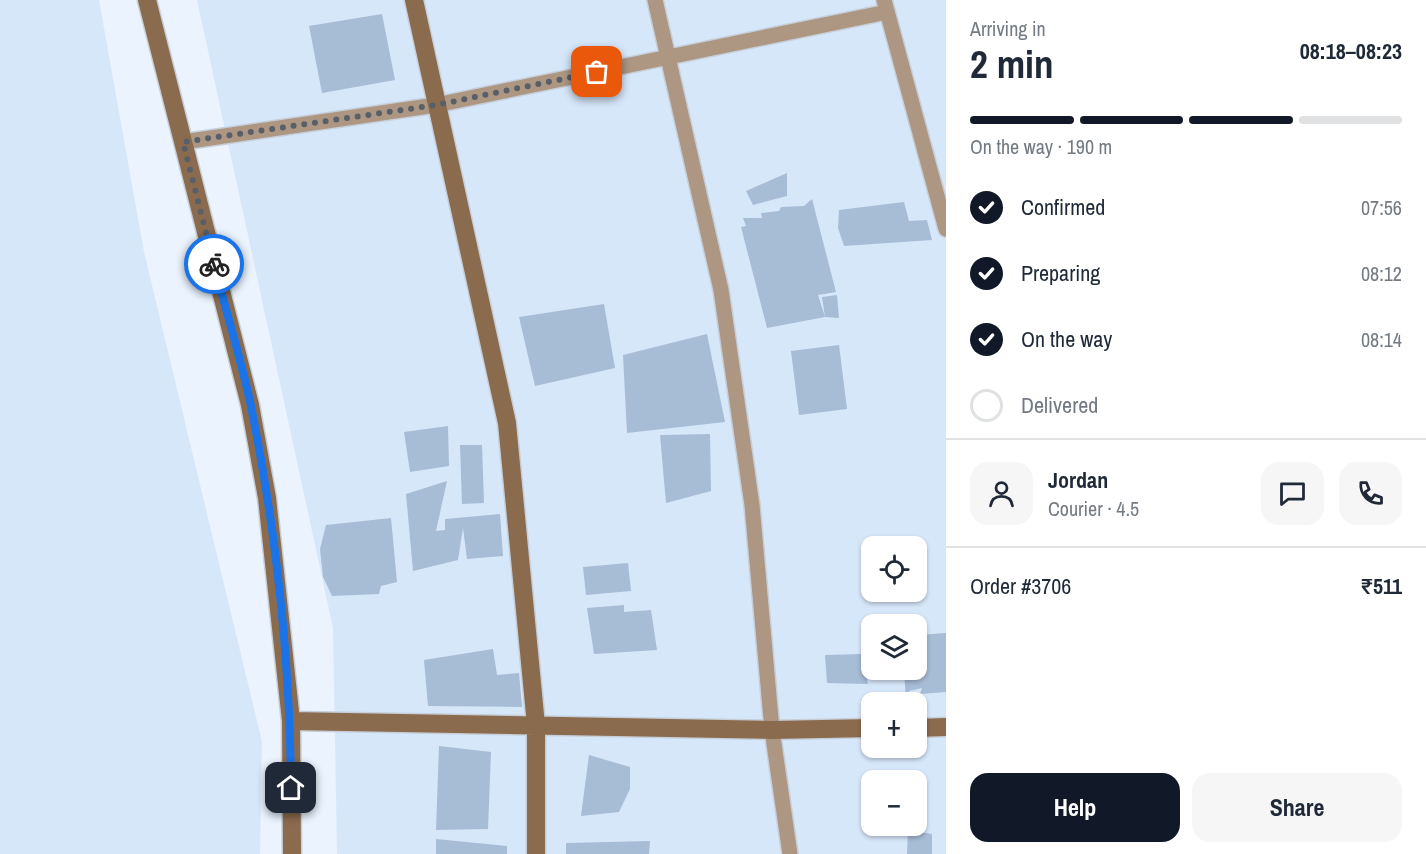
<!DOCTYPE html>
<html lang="en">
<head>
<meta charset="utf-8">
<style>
	:root { --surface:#fff; --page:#f6f6f7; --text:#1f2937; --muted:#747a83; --line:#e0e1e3; --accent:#111827 }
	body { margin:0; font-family:"Archivo Narrow",sans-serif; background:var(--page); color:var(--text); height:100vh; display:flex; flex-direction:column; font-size:22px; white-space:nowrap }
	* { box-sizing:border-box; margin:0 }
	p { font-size:20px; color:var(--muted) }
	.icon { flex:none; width:33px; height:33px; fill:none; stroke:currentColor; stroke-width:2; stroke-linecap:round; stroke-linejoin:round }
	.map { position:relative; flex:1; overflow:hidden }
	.sheet { display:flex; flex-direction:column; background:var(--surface); width:480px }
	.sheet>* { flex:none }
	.tools { position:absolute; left:861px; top:536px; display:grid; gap:12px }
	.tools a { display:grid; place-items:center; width:66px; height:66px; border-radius:12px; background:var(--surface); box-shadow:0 2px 4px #0004; font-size:30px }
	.pin { position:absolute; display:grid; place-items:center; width:51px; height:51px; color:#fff; margin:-26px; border-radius:12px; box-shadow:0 3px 9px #0006 }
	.courier { position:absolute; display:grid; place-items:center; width:60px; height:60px; margin:-30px; border:4px solid #1a73e8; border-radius:50%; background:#fff; color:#222; box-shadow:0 2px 8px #0007 }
	.summary em { font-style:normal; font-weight:700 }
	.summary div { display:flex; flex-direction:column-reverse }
	.summary { display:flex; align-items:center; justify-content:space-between; height:102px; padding:0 24px }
	h1 { font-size:39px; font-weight:700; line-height:45px }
	.bar { display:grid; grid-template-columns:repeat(4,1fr); gap:9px 6px; align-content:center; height:72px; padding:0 24px }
	.bar i { height:8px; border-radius:4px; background:var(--line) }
	.bar .selected { background:var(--accent) }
	.bar p { grid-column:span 4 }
	.line { display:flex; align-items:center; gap:15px; padding:0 24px; border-top:2px solid var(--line) }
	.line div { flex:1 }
	.round { display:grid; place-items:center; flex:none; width:63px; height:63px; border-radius:18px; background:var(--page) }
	ol { padding:0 24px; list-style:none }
	li { display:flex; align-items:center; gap:18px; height:66px }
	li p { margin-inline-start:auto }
	li .icon { padding:6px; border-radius:50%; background:var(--accent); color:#fff; stroke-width:4 }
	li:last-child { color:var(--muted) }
	li i { width:33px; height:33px; border:3px solid var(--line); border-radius:50% }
	.cta { display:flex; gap:12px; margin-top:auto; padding:12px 24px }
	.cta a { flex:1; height:69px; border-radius:18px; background:var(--accent); color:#fff; font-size:24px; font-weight:700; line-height:69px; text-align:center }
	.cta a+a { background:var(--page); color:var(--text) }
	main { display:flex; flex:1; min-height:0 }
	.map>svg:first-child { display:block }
	.built { fill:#d7e7fa; fill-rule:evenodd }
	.building { fill:#a7bcd5 }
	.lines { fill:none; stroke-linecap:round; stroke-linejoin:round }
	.street-casing { stroke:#c6cfd9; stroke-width:18 }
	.secondary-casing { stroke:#c6cfd9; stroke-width:21 }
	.street { stroke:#ad9783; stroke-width:15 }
	.secondary { stroke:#8b6b4e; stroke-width:18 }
	.done { stroke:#585f69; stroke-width:6; stroke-dasharray:0 10.8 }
	.route { stroke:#1a73e8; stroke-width:8 }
</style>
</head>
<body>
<main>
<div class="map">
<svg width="946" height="854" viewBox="0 0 946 854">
	<rect width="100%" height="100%" fill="#eaf3fe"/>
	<path class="built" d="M 0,0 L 99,0 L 144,252 L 262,742 L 260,854 L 0,854 Z
		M 197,0 L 946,0 L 946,854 L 337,854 L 333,628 ZM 872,546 L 916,546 L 916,591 L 872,591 ZM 872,624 L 916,624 L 916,669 L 872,669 ZM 872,702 L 916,702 L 916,747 L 872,747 ZM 872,780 L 916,780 L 916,825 L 872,825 Z"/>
	<path class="building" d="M 382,14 L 395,80 L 322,93 L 309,26 Z
		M 787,173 L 787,196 L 753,205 L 746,191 Z
		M 812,199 L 836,292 L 818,295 L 825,317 L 822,297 L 837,295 L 839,318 L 825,317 L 767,328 L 741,227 L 746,226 L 743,218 L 762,218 L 761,213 L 779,211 L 781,207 L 804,206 Z
		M 904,202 L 909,221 L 927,220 L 932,240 L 844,246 L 838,228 L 839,210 Z
		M 604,304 L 615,368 L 535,386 L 519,317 Z
		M 707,334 L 725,422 L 627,433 L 623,355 Z
		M 839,345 L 847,409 L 799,415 L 791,351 Z
		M 448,426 L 449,466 L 410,472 L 404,432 Z
		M 710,434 L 711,491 L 666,503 L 660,435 Z
		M 460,445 L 482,445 L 484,503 L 462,504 Z
		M 447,481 L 436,531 L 445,530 L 445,519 L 500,514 L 503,556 L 467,559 L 463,528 L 458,560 L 413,571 L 406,494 Z
		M 391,518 L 397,582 L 381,586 L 379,594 L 332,596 L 323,577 L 320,549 L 326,525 Z
		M 628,563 L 631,591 L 586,595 L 583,567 Z
		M 624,605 L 624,612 L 651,610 L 657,650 L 594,654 L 587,608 Z
		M 946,633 L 946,692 L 920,694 L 922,688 L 909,691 L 909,702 L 906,702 L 904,669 L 916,669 L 918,635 Z
		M 493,649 L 497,675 L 519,673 L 522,707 L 428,706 L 424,660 Z
		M 862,654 L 868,684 L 827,683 L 825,655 Z
		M 439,746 L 491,752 L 488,829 L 436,830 Z
		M 589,755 L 630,767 L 630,789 L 619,812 L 581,816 Z
		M 908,830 L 932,834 L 932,854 L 907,854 Z
		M 436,839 L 507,846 L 507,854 L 436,854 Z
		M 650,841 L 649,854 L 566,854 L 566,843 Z"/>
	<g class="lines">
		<g class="street-casing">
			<path id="street" d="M 655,0 L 721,290 L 752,505 L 772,730 L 790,854
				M 884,0 L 946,229
				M 183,142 L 436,105 L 887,12"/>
		</g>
		<g class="secondary-casing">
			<path id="secondary" d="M 147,0 L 250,405 L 267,498 L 291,721 L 292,854
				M 414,0 L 507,423 L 536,725 L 536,854
				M 291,721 L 772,730 L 872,728
				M 916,728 L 946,727"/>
		</g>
		<use href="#street" class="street"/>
		<use href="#secondary" class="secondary"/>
	</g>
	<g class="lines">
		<path class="done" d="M 214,264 L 183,142 L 436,105 L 597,72"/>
		<path class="route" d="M 214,264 C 226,312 241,359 251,406 C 276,530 290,661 291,788"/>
	</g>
</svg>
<div class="tools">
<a><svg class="icon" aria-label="locate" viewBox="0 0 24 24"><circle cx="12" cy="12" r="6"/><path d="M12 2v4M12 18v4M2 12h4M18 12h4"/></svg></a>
<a><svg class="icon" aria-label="layers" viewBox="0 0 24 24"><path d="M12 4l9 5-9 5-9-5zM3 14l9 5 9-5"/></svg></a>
<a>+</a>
<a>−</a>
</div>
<div class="pin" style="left:597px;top:72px;background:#ea580c"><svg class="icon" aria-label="bag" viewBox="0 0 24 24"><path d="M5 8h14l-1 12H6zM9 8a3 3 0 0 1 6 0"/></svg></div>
<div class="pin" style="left:291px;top:788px;background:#1f2937"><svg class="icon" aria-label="home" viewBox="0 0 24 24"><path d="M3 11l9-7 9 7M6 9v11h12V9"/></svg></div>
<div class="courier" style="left:214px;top:264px"><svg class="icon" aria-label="bike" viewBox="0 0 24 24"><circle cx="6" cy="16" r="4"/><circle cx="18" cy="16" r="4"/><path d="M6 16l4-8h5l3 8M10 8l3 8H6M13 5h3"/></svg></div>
</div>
<section class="sheet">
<div class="summary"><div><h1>2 min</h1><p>Arriving in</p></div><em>08:18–08:23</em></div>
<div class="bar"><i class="selected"></i><i class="selected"></i><i class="selected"></i><i></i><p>On the way · 190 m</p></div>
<ol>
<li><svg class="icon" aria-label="check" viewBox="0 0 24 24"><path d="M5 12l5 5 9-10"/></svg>Confirmed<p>07:56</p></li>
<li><svg class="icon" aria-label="check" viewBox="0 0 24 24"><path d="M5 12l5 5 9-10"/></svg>Preparing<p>08:12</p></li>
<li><svg class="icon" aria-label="check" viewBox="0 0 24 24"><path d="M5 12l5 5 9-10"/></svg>On the way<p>08:14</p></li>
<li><i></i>Delivered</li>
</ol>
<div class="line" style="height:108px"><a class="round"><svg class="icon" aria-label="person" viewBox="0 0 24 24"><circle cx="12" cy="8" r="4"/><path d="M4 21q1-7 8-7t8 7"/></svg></a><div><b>Jordan</b><p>Courier · 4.5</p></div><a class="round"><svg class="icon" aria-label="chat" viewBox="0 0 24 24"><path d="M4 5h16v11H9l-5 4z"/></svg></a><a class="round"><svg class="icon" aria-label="phone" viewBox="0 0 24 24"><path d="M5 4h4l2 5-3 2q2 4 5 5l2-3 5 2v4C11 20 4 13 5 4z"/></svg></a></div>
<div class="line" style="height:78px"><div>Order #3706</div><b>₹511</b></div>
<div class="cta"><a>Help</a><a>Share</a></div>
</section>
</main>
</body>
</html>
